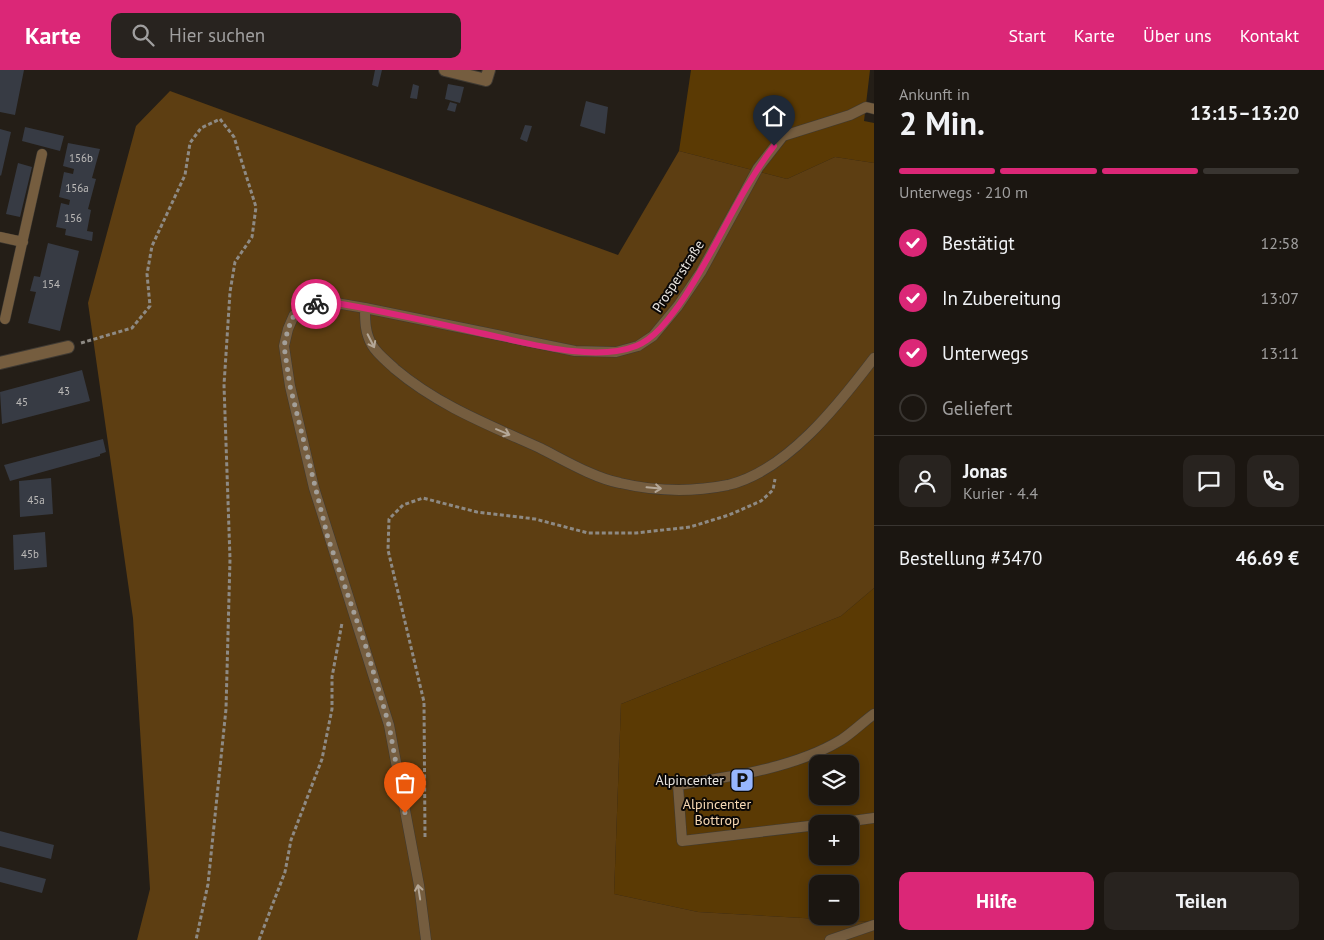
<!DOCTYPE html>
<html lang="de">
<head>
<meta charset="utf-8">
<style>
	:root { --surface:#1b1611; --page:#28231f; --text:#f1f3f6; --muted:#a09f9f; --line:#393531; --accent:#db2777 }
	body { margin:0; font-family:"PT Sans",sans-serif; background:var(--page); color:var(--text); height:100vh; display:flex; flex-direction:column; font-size:19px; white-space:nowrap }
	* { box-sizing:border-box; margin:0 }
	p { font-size:16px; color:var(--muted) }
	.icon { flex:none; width:28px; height:28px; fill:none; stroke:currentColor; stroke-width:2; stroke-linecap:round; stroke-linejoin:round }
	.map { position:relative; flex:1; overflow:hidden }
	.details { display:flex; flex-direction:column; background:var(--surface); width:450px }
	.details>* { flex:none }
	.tools { position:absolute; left:809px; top:685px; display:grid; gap:10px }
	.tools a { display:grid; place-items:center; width:50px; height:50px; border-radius:10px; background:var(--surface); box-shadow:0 2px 12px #0003,0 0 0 1px var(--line); font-size:25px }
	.pin { position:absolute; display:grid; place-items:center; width:42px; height:42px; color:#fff; margin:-51px -21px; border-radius:50% 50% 50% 0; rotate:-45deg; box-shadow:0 0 5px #0007 }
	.pin .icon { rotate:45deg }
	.courier { position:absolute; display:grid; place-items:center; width:50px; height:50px; margin:-25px; border:4px solid #db2777; border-radius:50%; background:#fff; color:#222; box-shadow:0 1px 6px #0007 }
	.head em { font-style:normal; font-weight:800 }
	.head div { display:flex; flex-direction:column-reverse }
	.head { display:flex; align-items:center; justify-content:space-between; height:85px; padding:0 25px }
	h1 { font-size:32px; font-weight:800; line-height:38px }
	.bar { display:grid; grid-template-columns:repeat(4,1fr); gap:8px 5px; align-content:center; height:60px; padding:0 25px }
	.bar i { height:6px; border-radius:4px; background:var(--line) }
	.bar .current { background:var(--accent) }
	.bar p { grid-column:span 4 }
	.line { display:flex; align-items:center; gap:12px; padding:0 25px; border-top:1px solid var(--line) }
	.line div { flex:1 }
	.round { display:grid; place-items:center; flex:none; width:52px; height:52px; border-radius:10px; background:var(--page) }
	ol { padding:0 25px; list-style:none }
	li { display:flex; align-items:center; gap:15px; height:55px }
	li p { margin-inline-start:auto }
	li .icon { padding:5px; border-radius:50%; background:var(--accent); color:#fff; stroke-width:4 }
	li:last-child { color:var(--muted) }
	li i { width:28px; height:28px; border:2px solid var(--line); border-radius:50% }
	.cta { display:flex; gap:10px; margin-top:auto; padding:10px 25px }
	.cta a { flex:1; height:58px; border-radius:10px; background:var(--accent); color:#fff; font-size:20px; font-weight:800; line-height:58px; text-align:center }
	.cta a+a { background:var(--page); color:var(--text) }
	header { display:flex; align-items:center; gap:30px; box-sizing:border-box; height:70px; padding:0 25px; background:var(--accent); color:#fff }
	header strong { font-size:24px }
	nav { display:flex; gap:28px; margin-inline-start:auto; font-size:18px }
	.search { width:350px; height:45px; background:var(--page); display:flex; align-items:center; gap:12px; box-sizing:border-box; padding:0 18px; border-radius:10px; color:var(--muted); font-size:19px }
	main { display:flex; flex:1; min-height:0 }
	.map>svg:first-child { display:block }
	.green { fill:#5b3a04; fill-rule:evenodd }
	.forest { fill:#5d3e12 }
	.building { fill:#373b44 }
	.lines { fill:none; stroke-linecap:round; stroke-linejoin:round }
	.lane-casing { stroke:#3f3a33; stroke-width:11 }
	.street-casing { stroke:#3f3a33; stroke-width:14 }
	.path { stroke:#8e8a84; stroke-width:3; stroke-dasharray:4 2.5; stroke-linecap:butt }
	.lane { stroke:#755d3f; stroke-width:10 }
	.street { stroke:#755d3f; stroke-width:12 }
	.oneway { stroke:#b4a797 }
	.done { stroke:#a39f99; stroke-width:5; stroke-dasharray:0 9 }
	.route { stroke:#db2777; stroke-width:6 }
	.labels { text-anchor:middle; stroke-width:4; stroke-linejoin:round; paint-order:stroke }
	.number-label { font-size:11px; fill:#bcbab8 }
	.street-label { font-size:14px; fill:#e8e4df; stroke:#0b0806 }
	.poi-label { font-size:14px; fill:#e8e4df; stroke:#0b0806; text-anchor:end }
	.park-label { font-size:14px; fill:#f8d9b4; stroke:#0b0806 }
</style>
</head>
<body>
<header>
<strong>Karte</strong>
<div class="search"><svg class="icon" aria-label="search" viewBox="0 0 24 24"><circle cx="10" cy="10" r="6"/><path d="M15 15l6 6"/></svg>Hier suchen</div>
<nav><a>Start</a><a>Karte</a><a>Über uns</a><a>Kontakt</a></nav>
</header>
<main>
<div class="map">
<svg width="874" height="870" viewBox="0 0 874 870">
	<rect width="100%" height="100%" fill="#241e17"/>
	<path class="green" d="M 691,0 L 870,0 L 864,51 L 874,53 L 874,93 L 835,87 L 787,109 L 679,81 Z
		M 874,518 L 874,852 L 698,842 L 614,824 L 621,634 L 841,546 ZM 818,694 L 850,694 L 850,726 L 818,726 ZM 818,754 L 850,754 L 850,786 L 818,786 ZM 818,814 L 850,814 L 850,846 L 818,846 Z"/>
	<path class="forest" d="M 170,21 L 618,185 L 679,81 L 787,109 L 835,87 L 874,93 L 874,518 L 841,546 L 621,634 L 614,824 L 698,842 L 874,852 L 874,870 L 137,870 L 150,819 L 133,548 L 88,233 L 136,56 Z"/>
	<path class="building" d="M 0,0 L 24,0 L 15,45 L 0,42 Z
		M 375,0 L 382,0 L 378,17 L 372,15 Z
		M 413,14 L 419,16 L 417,29 L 410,28 Z
		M 448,14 L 464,17 L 460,33 L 445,29 Z
		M 586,31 L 608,37 L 605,64 L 580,56 Z
		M 450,32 L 457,34 L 455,42 L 447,40 Z
		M 525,55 L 532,56 L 527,72 L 520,69 Z
		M 25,57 L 64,66 L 60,81 L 22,71 Z
		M 0,59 L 11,62 L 1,106 L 0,105 Z
		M 68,73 L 100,79 L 92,108 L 96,109 L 88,139 L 91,140 L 87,161 L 93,162 L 92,171 L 65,165 L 66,159 L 56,157 L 61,133 L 69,135 L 70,130 L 59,127 L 64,102 L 73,104 L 74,99 L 63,96 Z
		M 18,93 L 32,97 L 20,147 L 6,144 Z
		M 48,173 L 79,181 L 60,261 L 28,253 L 36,222 L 30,221 L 34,206 L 40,207 Z
		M 82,300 L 90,331 L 2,354 L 0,322 Z
		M 103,369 L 106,382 L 100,384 L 100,386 L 10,411 L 4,395 Z
		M 51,408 L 53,444 L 20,447 L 19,411 Z
		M 45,462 L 47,497 L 14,500 L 13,465 Z
		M 0,761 L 54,775 L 51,789 L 0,776 Z
		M 0,797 L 46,809 L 42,823 L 0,812 Z"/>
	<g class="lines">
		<g class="lane-casing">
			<path id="lane" d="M 0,167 L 23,172
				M 365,238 L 575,281 L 616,282 L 638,276 L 653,266 L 678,236 L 701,202 L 758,98 L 783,66 L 850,45 L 866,37 L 874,39
				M 5,249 L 42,84
				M 830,754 L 874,748
				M 818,755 L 682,771 L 678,715 C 730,707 795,698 841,670 C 852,663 863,652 874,644
				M 426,870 L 419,815 L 389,655 L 314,418 L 290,316 L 284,276 L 288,259 L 294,245 L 311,235 L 330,232 L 365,238 C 365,251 365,263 372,275 C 377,284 388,292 395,299 C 439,336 489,355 540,378 C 564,390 594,408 620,413 C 654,421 693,422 728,415 C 787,401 839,334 874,288
				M 830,870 L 874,855"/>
		</g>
		<g class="street-casing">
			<path id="street" d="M 445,0 L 486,10 L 489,0
				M 0,293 L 68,277"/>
		</g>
		<path class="path" d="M 81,273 L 132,258 L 150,236 L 147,204 L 152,176 L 185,105 L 190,73 L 201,58 L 220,49 L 234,67 L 256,137 L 252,167 L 235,192 L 230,222 L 224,315 L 230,489 L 226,639 L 208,814 L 196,870
			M 425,767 L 424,632 L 388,480 L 389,449 L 403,435 L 423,428 L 477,442 L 535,449 L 588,463 L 636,463 L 690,457 L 729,445 L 761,431 L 773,420 L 775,409
			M 259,870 L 285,802 L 291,770 L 322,689 L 332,639 L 332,607 L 342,553"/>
		<use href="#lane" class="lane"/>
		<use href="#street" class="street"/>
	</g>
	<defs><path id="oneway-shaft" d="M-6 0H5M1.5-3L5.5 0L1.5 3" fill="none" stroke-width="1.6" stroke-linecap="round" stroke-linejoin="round" transform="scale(1.25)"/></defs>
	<g class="oneway">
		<use href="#oneway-shaft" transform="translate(371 271) rotate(63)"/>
		<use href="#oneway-shaft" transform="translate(503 362) rotate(23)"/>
		<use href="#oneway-shaft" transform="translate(654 418) rotate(5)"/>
		<use href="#oneway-shaft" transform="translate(419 822) rotate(-99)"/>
	</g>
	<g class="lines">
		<path class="done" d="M 316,234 L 294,245 L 288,259 L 284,276 L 290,316 L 328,468 L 366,577 L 389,655 L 405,743"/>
		<path class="route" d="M 316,234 L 330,232 L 347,235 C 392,243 436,253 480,263 C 524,272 593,293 636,276 C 654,269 668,250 679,235 C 715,184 736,125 774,76"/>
	</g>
	<defs>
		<g id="parking-square" transform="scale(1.25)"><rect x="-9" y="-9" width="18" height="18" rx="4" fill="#97b6fd" stroke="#0b0806"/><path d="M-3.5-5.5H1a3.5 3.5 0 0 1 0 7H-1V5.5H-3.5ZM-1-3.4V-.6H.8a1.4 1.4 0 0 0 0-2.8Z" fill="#111"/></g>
	</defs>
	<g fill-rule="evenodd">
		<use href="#parking-square" x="742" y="710"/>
	</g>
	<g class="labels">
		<g class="number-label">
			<text x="81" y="92">156b</text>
			<text x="77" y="122">156a</text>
			<text x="73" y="152">156</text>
			<text x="51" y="218">154</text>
			<text x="64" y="325">43</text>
			<text x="22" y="336">45</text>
			<text x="36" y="434">45a</text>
			<text x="30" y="488">45b</text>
		</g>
		<g class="street-label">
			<text transform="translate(678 206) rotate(-57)" y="5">Prosperstraße</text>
		</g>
		<g class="poi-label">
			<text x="724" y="715">Alpincenter</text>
		</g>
		<g class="park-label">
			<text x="717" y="739">Alpincenter<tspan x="717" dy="16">Bottrop</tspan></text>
		</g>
	</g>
</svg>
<div class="tools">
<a><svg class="icon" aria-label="layers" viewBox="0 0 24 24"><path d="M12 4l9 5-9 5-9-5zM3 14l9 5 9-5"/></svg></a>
<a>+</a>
<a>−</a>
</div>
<div class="pin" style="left:405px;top:743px;background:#ea580c"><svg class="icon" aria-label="bag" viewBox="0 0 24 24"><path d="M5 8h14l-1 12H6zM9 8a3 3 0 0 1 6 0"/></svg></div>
<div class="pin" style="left:774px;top:76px;background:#1f2937"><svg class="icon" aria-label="home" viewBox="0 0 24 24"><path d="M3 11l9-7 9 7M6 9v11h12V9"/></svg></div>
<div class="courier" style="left:316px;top:234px"><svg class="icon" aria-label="bike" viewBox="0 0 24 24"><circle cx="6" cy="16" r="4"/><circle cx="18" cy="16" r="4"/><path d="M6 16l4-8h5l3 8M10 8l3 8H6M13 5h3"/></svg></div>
</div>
<section class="details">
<div class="head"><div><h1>2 Min.</h1><p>Ankunft in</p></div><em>13:15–13:20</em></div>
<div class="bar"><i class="current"></i><i class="current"></i><i class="current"></i><i></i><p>Unterwegs · 210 m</p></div>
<ol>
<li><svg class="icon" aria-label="check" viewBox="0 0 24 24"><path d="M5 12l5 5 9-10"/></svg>Bestätigt<p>12:58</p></li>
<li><svg class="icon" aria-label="check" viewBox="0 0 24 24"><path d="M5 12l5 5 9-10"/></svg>In Zubereitung<p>13:07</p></li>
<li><svg class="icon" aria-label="check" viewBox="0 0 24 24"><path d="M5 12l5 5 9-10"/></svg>Unterwegs<p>13:11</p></li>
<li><i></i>Geliefert</li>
</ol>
<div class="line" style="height:90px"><a class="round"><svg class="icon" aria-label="person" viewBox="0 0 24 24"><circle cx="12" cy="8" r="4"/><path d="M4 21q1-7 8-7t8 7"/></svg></a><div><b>Jonas</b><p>Kurier · 4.4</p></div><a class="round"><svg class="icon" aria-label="chat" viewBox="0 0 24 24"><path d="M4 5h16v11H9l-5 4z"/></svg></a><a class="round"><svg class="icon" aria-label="phone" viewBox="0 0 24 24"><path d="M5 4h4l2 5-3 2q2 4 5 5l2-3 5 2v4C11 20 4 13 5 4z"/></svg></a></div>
<div class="line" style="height:65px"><div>Bestellung #3470</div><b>46.69 €</b></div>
<div class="cta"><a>Hilfe</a><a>Teilen</a></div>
</section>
</main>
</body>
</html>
